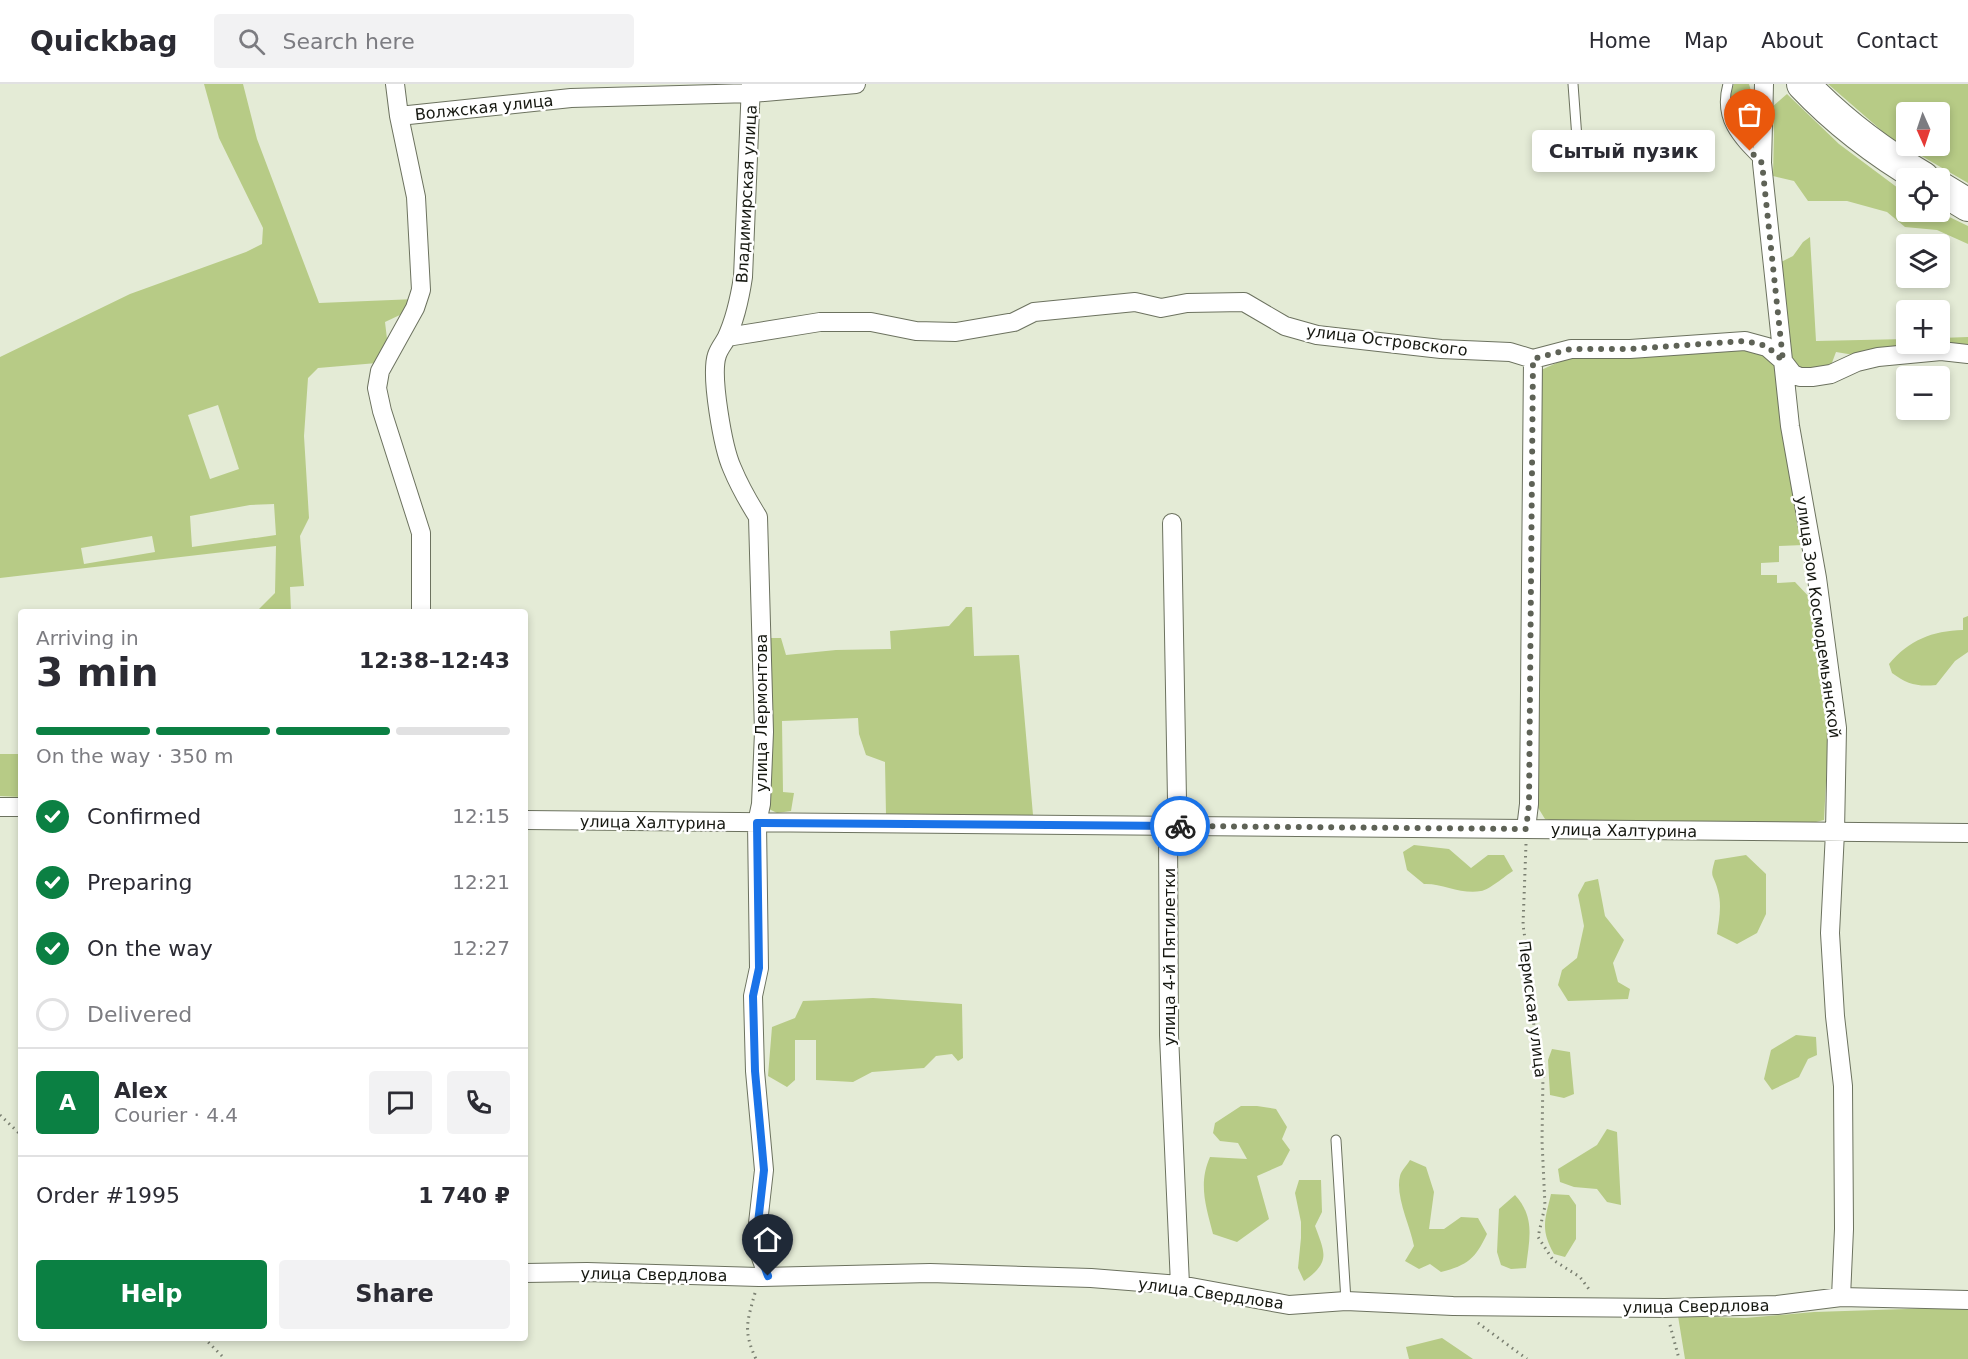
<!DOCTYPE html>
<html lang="en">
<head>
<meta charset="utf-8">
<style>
	:root { --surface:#fff; --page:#f2f2f3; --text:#2b2b33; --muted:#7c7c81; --line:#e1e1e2; --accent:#0b8043 }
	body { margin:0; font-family:"DejaVu Sans",sans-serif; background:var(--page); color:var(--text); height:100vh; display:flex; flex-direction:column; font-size:22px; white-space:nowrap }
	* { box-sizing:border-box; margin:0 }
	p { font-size:20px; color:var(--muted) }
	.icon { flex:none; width:33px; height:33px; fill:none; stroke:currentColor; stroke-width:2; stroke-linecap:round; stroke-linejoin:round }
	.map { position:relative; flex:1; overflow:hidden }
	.sheet { position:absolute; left:18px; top:525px; width:510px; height:732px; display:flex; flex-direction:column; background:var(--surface); border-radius:6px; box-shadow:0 3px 9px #0003 }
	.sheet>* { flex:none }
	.needle { width:39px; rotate:177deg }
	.fabs { position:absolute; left:1896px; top:18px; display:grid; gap:12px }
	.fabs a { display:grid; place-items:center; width:54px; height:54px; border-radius:6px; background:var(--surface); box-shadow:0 3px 9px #0003; font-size:30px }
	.pin { position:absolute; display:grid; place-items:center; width:51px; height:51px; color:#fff; margin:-62px -26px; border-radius:50% 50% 50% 0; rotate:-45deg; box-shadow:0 0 6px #0007 }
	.pin .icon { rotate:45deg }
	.courier { position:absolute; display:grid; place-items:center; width:60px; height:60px; margin:-30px; border:4px solid #1a73e8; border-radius:50%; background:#fff; color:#222; box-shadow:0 2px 8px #0007 }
	.bubble { position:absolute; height:42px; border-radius:6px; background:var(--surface); box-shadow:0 3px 9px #0003; font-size:20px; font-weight:700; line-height:42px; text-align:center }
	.head em { font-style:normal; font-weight:700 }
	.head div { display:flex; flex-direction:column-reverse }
	.head { display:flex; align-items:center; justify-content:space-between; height:102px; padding:0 18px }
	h1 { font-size:39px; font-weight:700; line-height:45px }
	.bar { display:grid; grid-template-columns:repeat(4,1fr); gap:9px 6px; align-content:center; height:72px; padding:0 18px }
	.bar i { height:8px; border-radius:4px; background:var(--line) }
	.bar .on { background:var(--accent) }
	.bar p { grid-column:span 4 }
	.line { display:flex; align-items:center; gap:15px; padding:0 18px; border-top:2px solid var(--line) }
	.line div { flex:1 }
	.round { display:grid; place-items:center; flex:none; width:63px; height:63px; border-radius:6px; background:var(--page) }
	ol { padding:0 18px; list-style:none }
	li { display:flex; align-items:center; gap:18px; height:66px }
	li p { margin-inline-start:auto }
	li .icon { padding:6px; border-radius:50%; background:var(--accent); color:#fff; stroke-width:4 }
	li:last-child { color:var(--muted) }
	li i { width:33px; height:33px; border:3px solid var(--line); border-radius:50% }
	.action { display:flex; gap:12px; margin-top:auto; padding:12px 18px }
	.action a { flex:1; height:69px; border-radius:6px; background:var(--accent); color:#fff; font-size:24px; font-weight:700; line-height:69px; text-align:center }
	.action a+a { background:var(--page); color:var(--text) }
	header { display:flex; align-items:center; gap:36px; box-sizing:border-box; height:84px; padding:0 30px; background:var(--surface); border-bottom:2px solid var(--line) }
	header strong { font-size:28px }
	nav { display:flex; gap:33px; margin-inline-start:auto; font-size:21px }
	.search { width:420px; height:54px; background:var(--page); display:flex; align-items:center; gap:15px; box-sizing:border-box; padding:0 21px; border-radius:6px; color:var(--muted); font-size:22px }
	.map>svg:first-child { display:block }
	.green { fill:#b7cb86; fill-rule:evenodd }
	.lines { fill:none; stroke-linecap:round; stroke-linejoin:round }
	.service-casing { stroke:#6c725f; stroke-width:11 }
	.minor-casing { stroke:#6c725f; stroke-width:20 }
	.trunk-casing { stroke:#6c725f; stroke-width:34 }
	.path { stroke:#797e70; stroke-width:3; stroke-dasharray:1.5 4.5; stroke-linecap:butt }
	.service { stroke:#fff; stroke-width:9 }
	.minor { stroke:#fff; stroke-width:18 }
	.trunk { stroke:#fff; stroke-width:32 }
	.done { stroke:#5e6256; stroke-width:6; stroke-dasharray:0 10.8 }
	.route { stroke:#1a73e8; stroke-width:8 }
	.labels { text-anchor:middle; stroke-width:5; stroke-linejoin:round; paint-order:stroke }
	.street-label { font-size:16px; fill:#161811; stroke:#fff }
</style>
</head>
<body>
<header>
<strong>Quickbag</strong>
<div class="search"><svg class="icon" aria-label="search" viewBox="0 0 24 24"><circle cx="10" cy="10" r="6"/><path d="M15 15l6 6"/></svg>Search here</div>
<nav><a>Home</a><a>Map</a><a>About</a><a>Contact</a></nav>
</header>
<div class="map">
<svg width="1968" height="1275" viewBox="0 0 1968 1275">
	<rect width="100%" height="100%" fill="#e4ebd6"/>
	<path class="green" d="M 204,0 L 243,0 L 257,55 L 319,219 L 416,215 L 402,230 L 385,238 L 387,255 L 377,279 L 318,284 L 308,294 L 304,352 L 309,434 L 300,452 L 304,502 L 290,503 L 291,528 L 256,528 L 275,509 L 276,462 L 0,494 L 0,273 L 130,210 L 246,168 L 262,160 L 263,144 L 219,54 ZM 218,321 L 239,385 L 210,395 L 188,331 ZM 274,420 L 276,451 L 192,463 L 190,432 L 250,421 ZM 152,452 L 155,468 L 84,480 L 81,464 Z
		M 1734,0 L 1749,0 L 1757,27 L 1755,63 C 1738,45 1724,25 1734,0 Z
		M 1828,0 L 1968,0 L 1968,99 L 1889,53 ZM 1906,28 L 1940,28 L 1940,62 L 1906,62 Z
		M 1787,10 L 1839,60 L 1906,110 L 1906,128 L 1939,128 L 1968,142 L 1968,160 L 1937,146 L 1905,143 L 1887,128 L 1847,117 L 1808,117 L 1794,97 L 1773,92 L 1774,48 L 1772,23 Z
		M 1810,153 L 1816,257 L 1906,255 L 1906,260 L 1940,260 L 1940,254 L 1968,253 L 1968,265 L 1854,271 L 1836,268 L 1830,284 L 1812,290 L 1791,281 L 1779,179 L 1793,172 L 1803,158 Z
		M 1746,263 L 1771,276 L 1783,298 L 1804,461 L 1779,462 L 1779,478 L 1761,479 L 1761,491 L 1777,491 L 1777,499 L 1795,498 L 1813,517 L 1830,652 L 1828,660 L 1824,736 L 1812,739 L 1557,738 L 1545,735 L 1537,722 L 1541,286 L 1572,272 Z
		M 966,523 L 972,523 L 974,572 L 1019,571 L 1033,731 L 886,731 L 885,678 L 866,671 L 859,650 L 858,634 L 782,637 L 783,708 L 794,709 L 791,727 L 777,729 L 765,723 L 766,554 L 781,554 L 786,571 L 836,566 L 891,565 L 890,547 L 949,542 Z
		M 1968,532 L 1968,568 L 1955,577 L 1936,601 C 1917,603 1907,600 1892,589 L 1889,580 C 1909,556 1932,547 1963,546 L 1963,534 Z
		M 0,670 L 21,670 L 21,713 L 0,712 Z
		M 1414,761 L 1449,765 L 1471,784 L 1488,771 L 1504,771 L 1513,787 C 1505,792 1489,806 1481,807 C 1462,811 1442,799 1424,800 L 1407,786 L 1403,768 Z
		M 1746,771 L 1766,790 L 1766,830 L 1757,849 L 1737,860 L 1717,850 C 1719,836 1722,821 1718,807 C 1714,789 1709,796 1715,776 Z
		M 1598,795 L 1605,832 L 1624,856 L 1613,879 L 1618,898 L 1630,905 L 1628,915 L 1568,917 L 1558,901 L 1562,886 L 1577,874 L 1584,842 L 1578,811 L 1585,798 Z
		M 873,914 L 962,920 L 963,974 L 958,977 L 952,970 L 936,972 L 924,984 L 872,988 L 853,998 L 816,996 L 816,956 L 795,956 L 795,996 L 787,1003 L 768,992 L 772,943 L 795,934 L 803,917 Z
		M 1796,951 L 1816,953 L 1817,971 L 1808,975 L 1799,993 L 1772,1006 L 1764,995 L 1771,966 Z
		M 1552,965 L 1570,968 L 1574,1010 L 1564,1014 L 1550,1011 L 1548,976 Z
		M 1241,1022 L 1257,1022 L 1276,1025 L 1287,1043 L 1282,1055 L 1290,1066 L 1282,1081 L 1257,1092 L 1269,1135 L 1237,1158 L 1213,1150 C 1206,1122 1198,1100 1210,1073 L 1247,1075 L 1238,1059 L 1220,1057 L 1213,1049 L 1215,1039 Z
		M 1607,1045 L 1617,1048 L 1621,1121 L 1607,1118 L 1597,1105 L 1574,1103 L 1560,1098 L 1558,1085 L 1597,1061 Z
		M 1410,1076 L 1426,1083 L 1434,1108 L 1429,1145 L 1444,1145 L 1461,1133 L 1478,1134 L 1487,1150 C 1475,1175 1468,1181 1441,1188 L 1430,1180 L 1419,1185 L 1405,1177 L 1414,1162 C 1410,1141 1395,1112 1400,1092 C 1401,1087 1407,1081 1410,1076 Z
		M 1299,1096 L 1321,1096 L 1322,1128 L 1315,1142 C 1325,1169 1331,1178 1304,1197 L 1298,1184 L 1301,1154 L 1301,1138 L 1295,1109 Z
		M 1551,1110 L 1569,1111 L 1576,1121 L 1576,1155 L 1565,1173 L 1554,1170 C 1540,1145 1545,1136 1551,1110 Z
		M 1515,1111 C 1536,1134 1529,1156 1526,1184 L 1511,1185 L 1501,1181 L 1497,1168 L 1499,1125 Z
		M 1968,1223 L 1968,1275 L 1685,1275 L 1678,1232 L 1745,1234 L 1814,1228 Z
		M 1442,1254 L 1473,1275 L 1409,1275 L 1406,1263 Z"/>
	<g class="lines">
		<g class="service-casing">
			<path id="service" d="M 1573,0 L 1578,68 L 1670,66
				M 1728,0 C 1718,35 1737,54 1760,77
				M 1336,1056 L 1346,1217"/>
		</g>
		<g class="minor-casing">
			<path id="minor" d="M 395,0 L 399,32 L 416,113 L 421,206 L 415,224 L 380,287 L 377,304 L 382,327 L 421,449 L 421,528
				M 751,0 L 743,193 C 740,213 735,236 726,255 C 723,260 719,265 717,271 C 710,291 723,364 732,384 C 739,401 748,417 758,433 L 764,648 L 761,720 L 757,739 L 759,884 L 753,912 L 755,987 L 764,1086 L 757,1148 L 759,1168 L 768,1193
				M 1764,0 L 1762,79 L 1790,342 L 1817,494 L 1837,644 L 1835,748 L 1830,849 L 1835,932 L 1843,1002 L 1844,1145 L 1841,1213
				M 399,32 L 571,14 L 752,9 L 856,0
				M 727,253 L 820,238 L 871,238 L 916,247 L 956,248 L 1014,238 L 1034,228 L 1135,218 L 1161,224 L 1187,219 L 1244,218 L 1285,242 L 1317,251 L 1441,265 L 1510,268 L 1533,275 L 1571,265 L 1630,265 L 1745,257 L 1767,263 L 1783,277 L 1793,290 L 1800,293 L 1812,293 L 1831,290 L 1857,278 L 1878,273 L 1941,267 L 1968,270
				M 1172,439 L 1177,716 L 1168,742 L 1169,951 L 1180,1201
				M 0,723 L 21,723
				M 525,736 L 1968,749
				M 1526,745 L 1529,720 L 1533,275
				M 525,1189 L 587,1188 L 759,1193 L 930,1189 L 1091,1194 L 1180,1201 L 1289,1221 L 1346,1217 L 1453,1222 L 1665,1224 L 1777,1221 L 1841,1213 L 1968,1216"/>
		</g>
		<g class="trunk-casing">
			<path id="trunk" d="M 1803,0 C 1839,38 1879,68 1923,94
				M 1940,104 L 1968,121"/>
		</g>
		<path class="path" d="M 1526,760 L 1523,841 L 1533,910 L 1534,950 L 1543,990 L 1542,1057 L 1545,1122 L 1538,1153 L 1553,1176 L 1580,1193 L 1591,1208
			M 0,1031 L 21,1051
			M 755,1209 C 747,1238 743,1247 756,1275
			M 1478,1239 L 1527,1275
			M 1670,1241 L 1679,1275
			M 204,1254 L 225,1275"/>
		<use href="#service" class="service"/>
		<use href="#minor" class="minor"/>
		<use href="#trunk" class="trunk"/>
	</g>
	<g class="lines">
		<path class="done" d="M 1180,742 L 1526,745 L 1529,720 L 1533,275 L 1571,265 L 1630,265 L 1745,257 L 1767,262 L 1783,277 L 1762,79 L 1750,67"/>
		<path class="route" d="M 768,1192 L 759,1168 L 757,1148 L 764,1086 L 755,987 L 753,912 L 759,884 L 757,739 L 1180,742"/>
	</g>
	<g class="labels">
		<g class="street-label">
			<text transform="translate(484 23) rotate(-6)" y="6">Волжская улица</text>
			<text transform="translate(746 110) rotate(-87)" y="6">Владимирская улица</text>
			<text transform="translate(1387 256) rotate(7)" y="6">улица Островского</text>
			<text transform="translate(1819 533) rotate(82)" y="6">улица Зои Космодемьянской</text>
			<text transform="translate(761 629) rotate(-90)" y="6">улица Лермонтова</text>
			<text transform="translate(653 738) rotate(1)" y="6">улица Халтурина</text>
			<text transform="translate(1624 746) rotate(1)" y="6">улица Халтурина</text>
			<text transform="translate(1169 873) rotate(-90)" y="6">улица 4-й Пятилетки</text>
			<text transform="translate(1533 925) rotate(83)" y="6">Пермская улица</text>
			<text transform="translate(654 1190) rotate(1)" y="6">улица Свердлова</text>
			<text transform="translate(1211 1209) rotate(8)" y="6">улица Свердлова</text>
			<text transform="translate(1696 1222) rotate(-1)" y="6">улица Свердлова</text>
		</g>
	</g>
</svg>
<div class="fabs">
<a><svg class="needle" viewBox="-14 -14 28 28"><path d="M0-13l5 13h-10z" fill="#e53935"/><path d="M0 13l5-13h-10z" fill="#7c7c81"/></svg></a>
<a><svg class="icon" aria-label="locate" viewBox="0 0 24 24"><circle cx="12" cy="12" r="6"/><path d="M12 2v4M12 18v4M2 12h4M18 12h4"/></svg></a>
<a><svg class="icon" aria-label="layers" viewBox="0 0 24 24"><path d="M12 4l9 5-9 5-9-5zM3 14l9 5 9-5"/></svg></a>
<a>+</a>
<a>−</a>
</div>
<div class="pin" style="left:1750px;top:67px;background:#ea580c"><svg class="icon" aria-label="bag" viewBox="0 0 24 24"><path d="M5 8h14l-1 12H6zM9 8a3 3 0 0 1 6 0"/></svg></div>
<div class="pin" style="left:768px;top:1192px;background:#1f2937"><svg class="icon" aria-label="home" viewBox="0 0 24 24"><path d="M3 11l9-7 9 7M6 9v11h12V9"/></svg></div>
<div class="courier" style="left:1180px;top:742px"><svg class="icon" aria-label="bike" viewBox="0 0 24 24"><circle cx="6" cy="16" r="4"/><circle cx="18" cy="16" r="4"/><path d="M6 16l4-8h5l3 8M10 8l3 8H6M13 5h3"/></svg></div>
<div class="bubble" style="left:1532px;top:46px;width:183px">Сытый пузик</div>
<section class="sheet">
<div class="head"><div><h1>3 min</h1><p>Arriving in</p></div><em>12:38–12:43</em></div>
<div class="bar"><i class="on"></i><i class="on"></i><i class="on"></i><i></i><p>On the way · 350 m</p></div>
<ol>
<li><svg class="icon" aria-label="check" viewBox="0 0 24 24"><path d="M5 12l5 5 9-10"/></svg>Confirmed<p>12:15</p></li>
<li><svg class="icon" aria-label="check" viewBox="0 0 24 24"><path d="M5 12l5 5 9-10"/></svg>Preparing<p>12:21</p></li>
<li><svg class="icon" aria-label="check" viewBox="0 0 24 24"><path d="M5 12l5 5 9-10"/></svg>On the way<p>12:27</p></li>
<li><i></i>Delivered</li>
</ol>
<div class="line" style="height:108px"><b class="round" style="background:var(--accent);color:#fff">A</b><div><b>Alex</b><p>Courier · 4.4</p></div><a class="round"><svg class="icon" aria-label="chat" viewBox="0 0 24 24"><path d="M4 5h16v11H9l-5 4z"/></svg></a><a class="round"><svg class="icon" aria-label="phone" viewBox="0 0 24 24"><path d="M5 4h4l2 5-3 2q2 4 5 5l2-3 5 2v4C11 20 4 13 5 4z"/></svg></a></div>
<div class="line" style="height:78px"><div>Order #1995</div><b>1 740 ₽</b></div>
<div class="action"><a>Help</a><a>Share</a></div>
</section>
</div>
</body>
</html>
